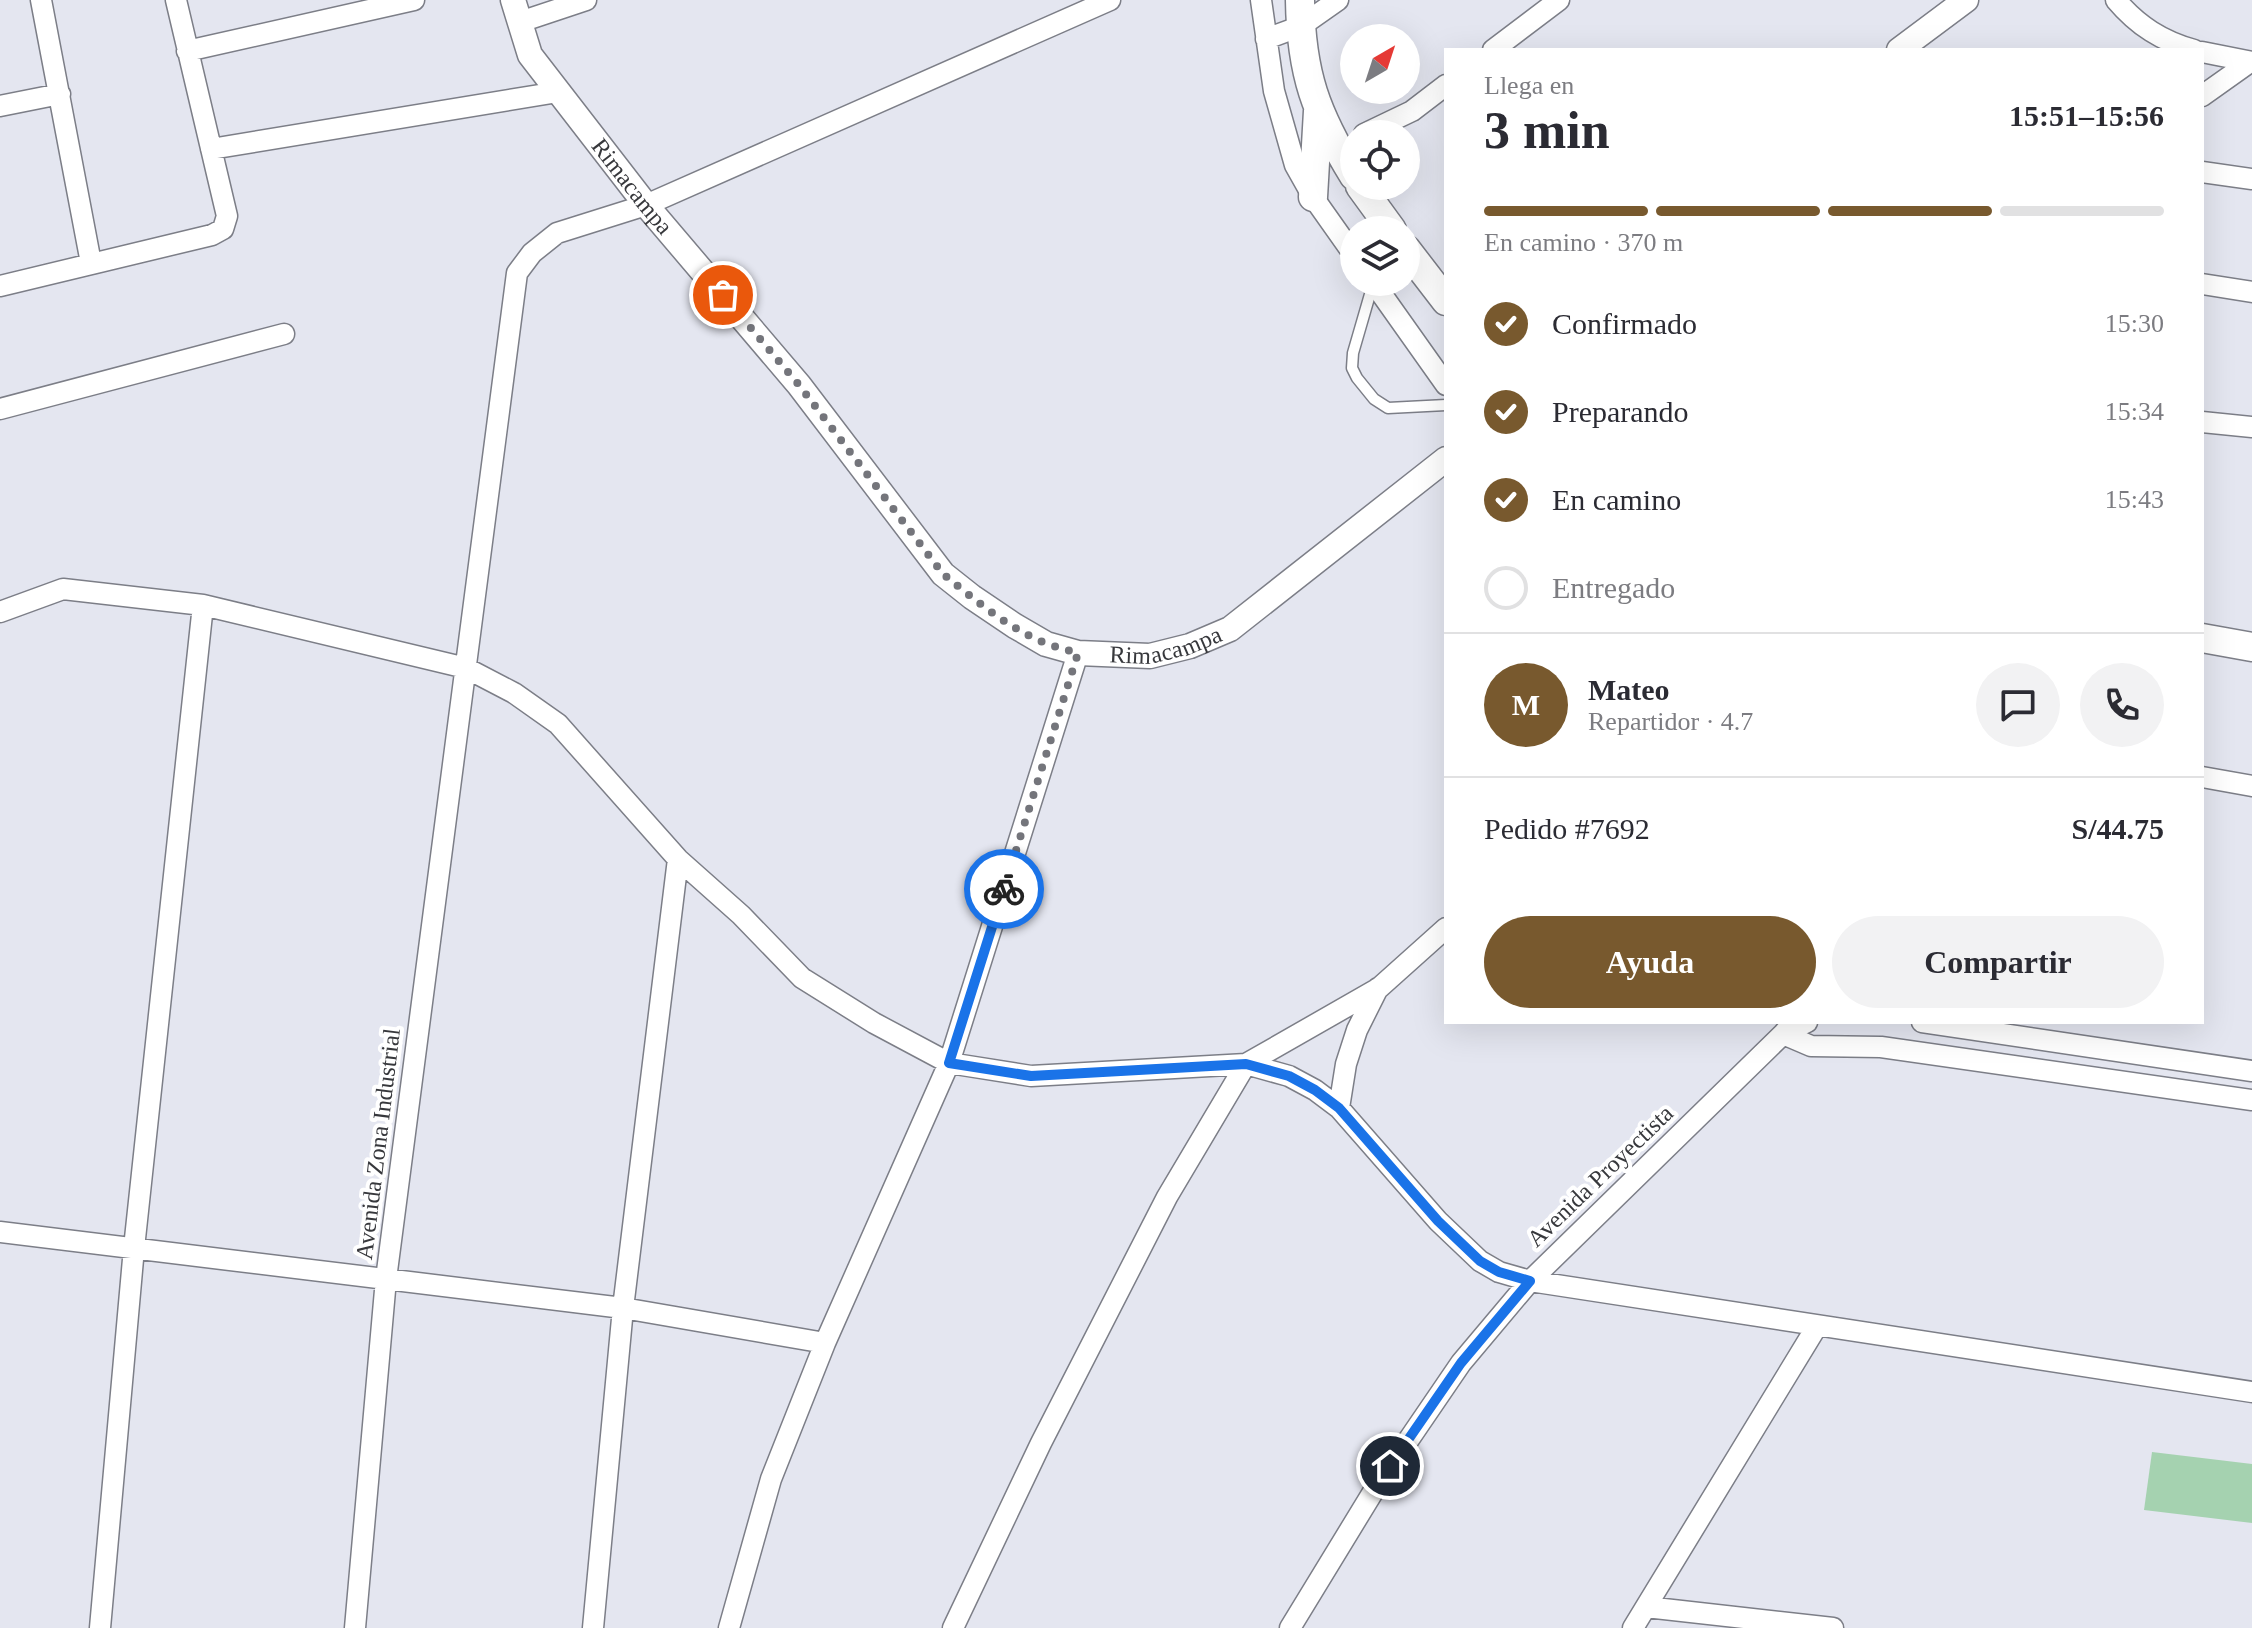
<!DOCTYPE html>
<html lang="es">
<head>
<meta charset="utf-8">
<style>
	:root { --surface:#fff; --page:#f2f2f3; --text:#2b2b33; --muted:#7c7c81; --line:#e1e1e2; --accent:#78592e }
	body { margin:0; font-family:Georgia,serif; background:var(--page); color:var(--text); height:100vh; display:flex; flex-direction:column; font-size:30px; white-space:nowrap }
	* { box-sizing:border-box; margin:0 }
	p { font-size:26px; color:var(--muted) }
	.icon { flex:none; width:44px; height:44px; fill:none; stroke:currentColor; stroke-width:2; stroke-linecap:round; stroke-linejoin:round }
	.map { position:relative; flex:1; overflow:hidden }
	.panel { position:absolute; left:1444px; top:48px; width:760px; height:976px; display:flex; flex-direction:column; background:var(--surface); border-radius:0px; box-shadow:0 8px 32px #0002 }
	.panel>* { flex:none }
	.needle { width:52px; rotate:39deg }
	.buttons { position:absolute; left:1340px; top:24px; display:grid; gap:16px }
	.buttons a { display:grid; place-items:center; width:80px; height:80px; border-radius:50%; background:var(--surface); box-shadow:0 8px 32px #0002; font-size:40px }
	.pin { position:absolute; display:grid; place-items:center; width:68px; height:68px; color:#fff; margin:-34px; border:4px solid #fff; border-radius:50%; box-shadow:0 2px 8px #0007 }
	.courier { position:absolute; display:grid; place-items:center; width:80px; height:80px; margin:-40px; border:6px solid #1a73e8; border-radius:50%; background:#fff; color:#222; box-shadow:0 2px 10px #0007 }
	.head em { font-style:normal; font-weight:700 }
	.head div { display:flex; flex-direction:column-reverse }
	.head { display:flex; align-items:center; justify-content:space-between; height:136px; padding:0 40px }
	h1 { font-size:52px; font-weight:700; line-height:60px }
	.bar { display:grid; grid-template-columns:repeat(4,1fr); gap:12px 8px; align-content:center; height:96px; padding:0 40px }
	.bar i { height:10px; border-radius:6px; background:var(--line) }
	.bar .selected { background:var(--accent) }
	.bar p { grid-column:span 4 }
	.line { display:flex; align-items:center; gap:20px; padding:0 40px; border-top:2px solid var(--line) }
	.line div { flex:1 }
	.round { display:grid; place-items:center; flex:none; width:84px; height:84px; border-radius:42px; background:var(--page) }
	ol { padding:0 40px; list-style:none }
	li { display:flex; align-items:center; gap:24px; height:88px }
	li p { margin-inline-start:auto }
	li .icon { padding:8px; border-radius:50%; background:var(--accent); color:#fff; stroke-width:4 }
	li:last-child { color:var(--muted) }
	li i { width:44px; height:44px; border:4px solid var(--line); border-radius:50% }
	.button { display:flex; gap:16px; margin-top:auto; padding:16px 40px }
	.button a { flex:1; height:92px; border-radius:48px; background:var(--accent); color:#fff; font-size:32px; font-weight:700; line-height:92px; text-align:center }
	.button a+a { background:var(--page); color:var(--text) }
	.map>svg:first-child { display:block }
	.green { fill:#a5d2b0 }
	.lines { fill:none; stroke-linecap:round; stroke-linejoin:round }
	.service-casing { stroke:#7c7e87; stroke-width:13 }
	.minor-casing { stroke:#7c7e87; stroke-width:23 }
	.tertiary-casing { stroke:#7c7e87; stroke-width:27 }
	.secondary-casing { stroke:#7c7e87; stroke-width:31 }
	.service { stroke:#fff; stroke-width:10 }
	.minor { stroke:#fff; stroke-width:20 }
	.tertiary { stroke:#fff; stroke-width:24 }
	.secondary { stroke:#fff; stroke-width:28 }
	.done { stroke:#74757b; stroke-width:8; stroke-dasharray:0 14.4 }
	.route { stroke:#1a73e8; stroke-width:10 }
	.labels { text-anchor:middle; stroke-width:8; stroke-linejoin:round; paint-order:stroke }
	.street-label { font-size:24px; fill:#37383c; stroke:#fff }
</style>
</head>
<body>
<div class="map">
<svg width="2252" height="1628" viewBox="0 0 2252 1628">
	<rect width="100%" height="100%" fill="#e4e6f0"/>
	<path class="green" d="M 2152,1452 L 2252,1464 L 2252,1523 L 2144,1510 Z"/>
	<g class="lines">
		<g class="service-casing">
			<path id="service" d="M 1373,284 L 1353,353 L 1352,368 L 1357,378 L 1374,399 L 1388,408 L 1446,405"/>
		</g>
		<g class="minor-casing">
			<path id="minor" d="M 41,0 L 91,263
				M 1261,0 L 1274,91 L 1295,165 L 1313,197 L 1354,255
				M 2116,0 C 2138,26 2162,41 2194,50
				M 520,22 L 586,0
				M 1266,39 L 1301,26 L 1338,0
				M 1493,50 L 1559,0
				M 187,51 L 414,0
				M 2202,52 L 2252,62
				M 2202,96 L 2250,62
				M 0,106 L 60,94
				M 1364,134 L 1412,111 L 1446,85
				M 211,149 L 558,92
				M 2202,172 L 2252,179
				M 1373,282 L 1446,385
				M 2202,284 L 2252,292
				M 0,286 L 212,235 L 223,229 L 227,216 L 176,0
				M 0,409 L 284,334
				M 2202,422 L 2252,427
				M 0,612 L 63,589 L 203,605 L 466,668 L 514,693 L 558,724 L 678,859 L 741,915 L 802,978 L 874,1023 L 949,1063 L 1031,1076 L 1246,1064 L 1289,1076 L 1315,1090 L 1339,1108 L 1438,1221 L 1480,1261 L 1499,1272 L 1530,1281 L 2252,1392
				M 2202,777 L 2252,786
				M 1922,1022 L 2252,1071
				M 1789,1027 L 1783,1034 L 1811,1046 L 1881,1047 L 2252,1100
				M 1339,1108 L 1346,1064 L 1357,1030 L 1378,988
				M 0,1232 L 623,1308 L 825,1343
				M 1646,1607 L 1833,1628
				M 100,1628 L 134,1248 L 203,605
				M 355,1628 L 386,1279 L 517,273 L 532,253 L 557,233 L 646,205 L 1110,0
				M 593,1628 L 623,1308 L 678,859
				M 729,1628 L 771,1479 L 825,1343 L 949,1063 L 1078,653
				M 953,1628 L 1041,1443 L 1167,1197 L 1246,1064 L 1379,988 L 1446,928
				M 1290,1628 L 1373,1492 L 1461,1363 L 1530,1281 L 1783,1034 L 1807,1022
				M 1633,1628 L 1817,1326"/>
		</g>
		<g class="tertiary-casing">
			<g id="tertiary">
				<path id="s1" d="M 513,0 L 530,55 L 646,205 L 799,385 L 943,574 L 972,597 L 1015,626 L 1046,644 L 1078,653 L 1150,656 L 1190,646 L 1230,629 L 1446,459"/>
				<path d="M 1899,50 L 1966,0"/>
			</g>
		</g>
		<g class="secondary-casing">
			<path id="secondary" d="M 1300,0 C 1301,74 1316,114 1354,176
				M 1360,186 L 1392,230
				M 1313,197 L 1318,111
				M 1406,249 L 1446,301
				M 2202,638 L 2252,647"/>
		</g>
		<use href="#service" class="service"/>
		<use href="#minor" class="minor"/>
		<use href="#tertiary" class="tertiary"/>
		<use href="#secondary" class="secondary"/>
	</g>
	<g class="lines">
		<path class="done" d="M 723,295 L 799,385 L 943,574 C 974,599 1010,630 1048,644 C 1058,648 1068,650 1078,653 L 1004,889"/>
		<path class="route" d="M 1004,889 L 949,1063 L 1031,1076 L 1246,1064 L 1289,1076 L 1315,1090 L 1339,1108 L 1438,1221 L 1480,1261 L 1499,1272 L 1530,1281 L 1461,1363 L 1390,1466"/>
	</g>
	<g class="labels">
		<g class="street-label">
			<text dy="8" stroke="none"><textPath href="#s1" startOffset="224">Rimacampa</textPath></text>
			<text dy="8" stroke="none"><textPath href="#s1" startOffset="968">Rimacampa</textPath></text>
			<text transform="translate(378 1144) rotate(-83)" y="8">Avenida Zona Industrial</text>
			<text transform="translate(1600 1176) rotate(-44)" y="8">Avenida Proyectista</text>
		</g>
	</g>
</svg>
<div class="buttons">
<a><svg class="needle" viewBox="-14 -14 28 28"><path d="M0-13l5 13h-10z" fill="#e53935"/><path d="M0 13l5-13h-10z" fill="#7c7c81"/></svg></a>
<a><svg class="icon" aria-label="locate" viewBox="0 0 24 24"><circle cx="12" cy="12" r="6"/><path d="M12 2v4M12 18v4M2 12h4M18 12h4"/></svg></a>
<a><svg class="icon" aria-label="layers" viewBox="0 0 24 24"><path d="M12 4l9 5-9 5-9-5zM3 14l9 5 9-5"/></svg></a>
</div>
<div class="pin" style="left:723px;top:295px;background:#ea580c"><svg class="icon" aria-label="bag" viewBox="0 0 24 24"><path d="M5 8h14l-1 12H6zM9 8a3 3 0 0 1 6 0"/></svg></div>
<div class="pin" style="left:1390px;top:1466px;background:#1f2937"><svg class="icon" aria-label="home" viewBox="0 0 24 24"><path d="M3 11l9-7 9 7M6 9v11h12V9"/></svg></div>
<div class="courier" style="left:1004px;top:889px"><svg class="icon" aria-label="bike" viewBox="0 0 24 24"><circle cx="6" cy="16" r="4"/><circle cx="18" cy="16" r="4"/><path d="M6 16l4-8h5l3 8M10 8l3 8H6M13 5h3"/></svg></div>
<section class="panel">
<div class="head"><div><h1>3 min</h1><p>Llega en</p></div><em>15:51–15:56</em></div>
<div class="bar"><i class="selected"></i><i class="selected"></i><i class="selected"></i><i></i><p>En camino · 370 m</p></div>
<ol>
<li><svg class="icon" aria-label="check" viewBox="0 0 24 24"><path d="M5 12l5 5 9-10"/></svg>Confirmado<p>15:30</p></li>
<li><svg class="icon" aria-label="check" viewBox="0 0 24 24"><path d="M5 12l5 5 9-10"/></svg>Preparando<p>15:34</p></li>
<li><svg class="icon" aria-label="check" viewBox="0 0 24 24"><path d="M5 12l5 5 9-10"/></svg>En camino<p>15:43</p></li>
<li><i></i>Entregado</li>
</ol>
<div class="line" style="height:144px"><b class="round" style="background:var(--accent);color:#fff">M</b><div><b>Mateo</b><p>Repartidor · 4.7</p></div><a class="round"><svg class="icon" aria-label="chat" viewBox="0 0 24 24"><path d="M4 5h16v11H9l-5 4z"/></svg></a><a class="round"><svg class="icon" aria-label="phone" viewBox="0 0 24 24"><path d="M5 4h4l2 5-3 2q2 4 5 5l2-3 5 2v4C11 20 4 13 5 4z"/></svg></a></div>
<div class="line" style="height:104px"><div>Pedido #7692</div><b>S/44.75</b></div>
<div class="button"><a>Ayuda</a><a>Compartir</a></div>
</section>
</div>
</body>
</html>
